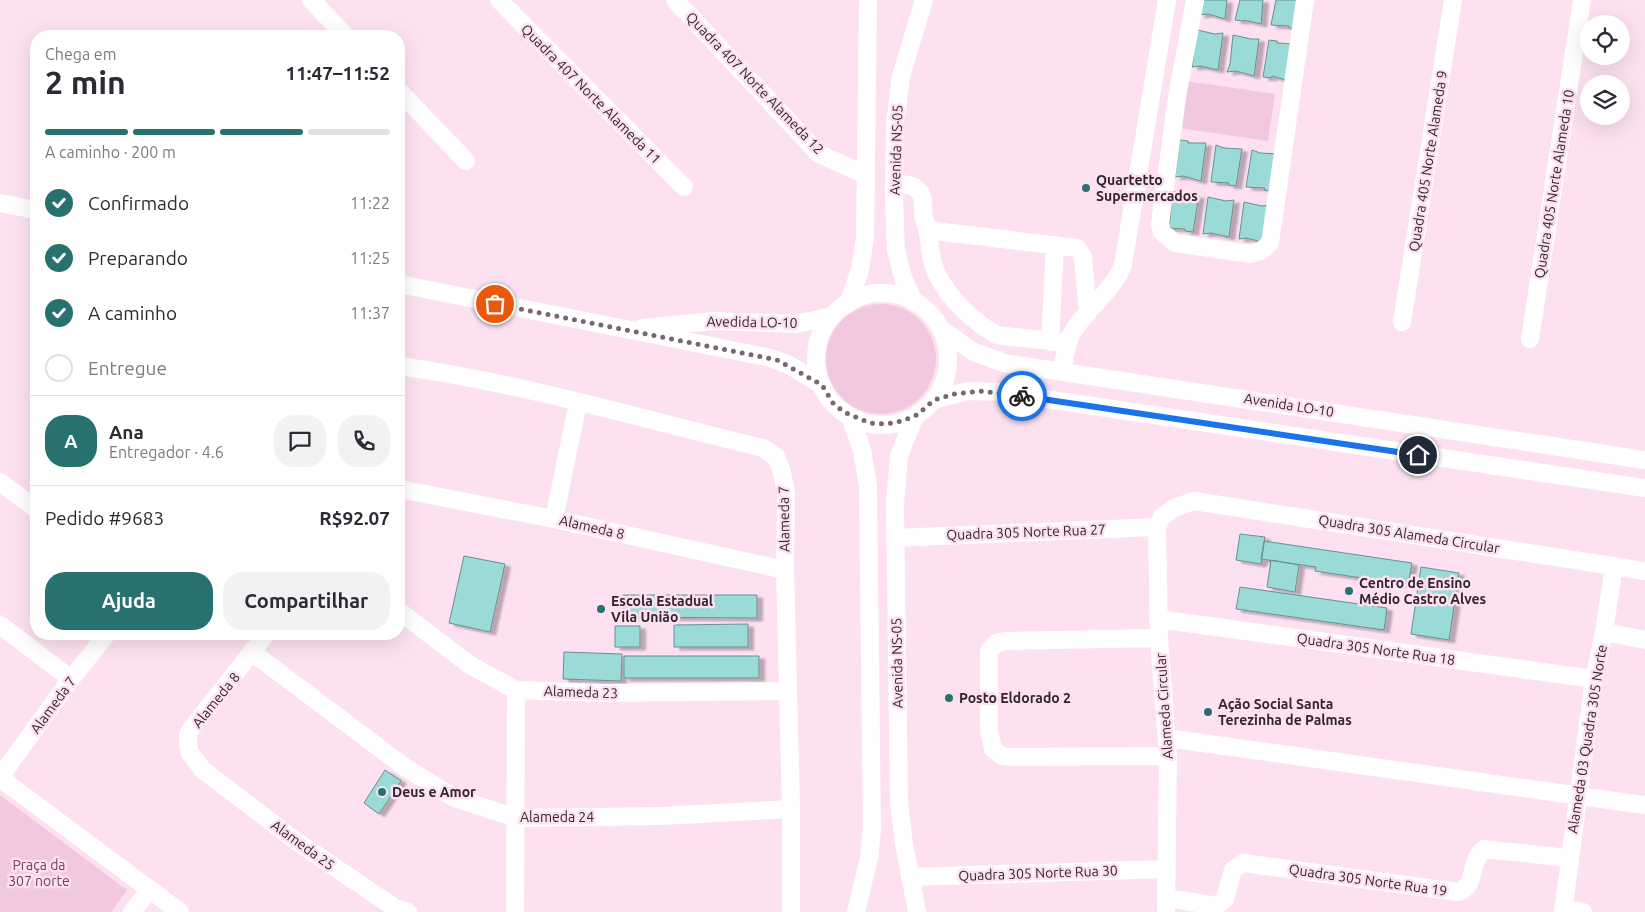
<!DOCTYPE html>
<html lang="pt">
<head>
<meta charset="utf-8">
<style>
	:root { --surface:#fff; --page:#f2f2f3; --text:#2b2b33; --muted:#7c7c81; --line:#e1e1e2; --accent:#27716f }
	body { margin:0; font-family:Ubuntu,sans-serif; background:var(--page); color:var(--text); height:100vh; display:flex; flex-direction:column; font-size:19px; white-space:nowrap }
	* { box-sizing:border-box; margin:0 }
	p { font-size:16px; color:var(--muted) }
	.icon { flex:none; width:28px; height:28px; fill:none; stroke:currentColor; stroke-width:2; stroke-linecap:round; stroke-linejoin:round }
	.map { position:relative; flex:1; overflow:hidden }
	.panel { position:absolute; left:30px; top:30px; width:375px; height:610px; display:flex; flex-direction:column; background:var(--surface); border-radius:20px; box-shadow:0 5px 20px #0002 }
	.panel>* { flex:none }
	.buttons { position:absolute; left:1580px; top:15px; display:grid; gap:10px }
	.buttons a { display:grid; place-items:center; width:50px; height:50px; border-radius:50%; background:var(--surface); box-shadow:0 5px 20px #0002; font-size:25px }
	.pin { position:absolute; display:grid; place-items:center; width:42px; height:42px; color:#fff; margin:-21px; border:2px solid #fff; border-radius:50%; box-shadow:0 1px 5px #0007 }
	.courier { position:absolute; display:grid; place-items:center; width:50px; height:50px; margin:-25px; border:4px solid #1a73e8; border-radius:50%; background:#fff; color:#222; box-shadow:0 1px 6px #0007 }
	.head em { font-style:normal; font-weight:700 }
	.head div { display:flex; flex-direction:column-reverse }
	.head { display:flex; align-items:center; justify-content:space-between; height:85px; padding:0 15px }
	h1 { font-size:32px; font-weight:700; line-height:38px }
	.bar { display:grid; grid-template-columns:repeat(4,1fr); gap:8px 5px; align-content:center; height:60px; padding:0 15px }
	.bar i { height:6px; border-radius:4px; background:var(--line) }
	.bar .selected { background:var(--accent) }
	.bar p { grid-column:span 4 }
	.line { display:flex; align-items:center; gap:12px; padding:0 15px; border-top:1px solid var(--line) }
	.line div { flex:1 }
	.round { display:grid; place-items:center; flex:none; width:52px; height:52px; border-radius:20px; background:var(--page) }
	ol { padding:0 15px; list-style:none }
	li { display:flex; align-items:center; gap:15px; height:55px }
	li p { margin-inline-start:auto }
	li .icon { padding:5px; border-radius:50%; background:var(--accent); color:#fff; stroke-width:4 }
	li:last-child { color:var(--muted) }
	li i { width:28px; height:28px; border:2px solid var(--line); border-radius:50% }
	.button { display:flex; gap:10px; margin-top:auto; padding:10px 15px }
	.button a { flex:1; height:58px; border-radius:20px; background:var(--accent); color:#fff; font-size:20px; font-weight:700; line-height:58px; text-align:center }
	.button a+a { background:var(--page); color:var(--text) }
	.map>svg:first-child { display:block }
	.green { fill:#f2c8e1 }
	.building { fill:#9adad7; stroke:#67918f; filter:url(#shadow) }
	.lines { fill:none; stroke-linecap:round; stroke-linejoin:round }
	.minor { stroke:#fff; stroke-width:18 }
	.done { stroke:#796772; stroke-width:5; stroke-dasharray:0 9 }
	.route { stroke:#1a73e8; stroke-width:6 }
	.poi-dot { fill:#27716f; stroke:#fde1f1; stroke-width:2 }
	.labels { text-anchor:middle; stroke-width:5; stroke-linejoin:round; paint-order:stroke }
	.street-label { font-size:14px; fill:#32252d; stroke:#fde1f1 }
	.poi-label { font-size:14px; font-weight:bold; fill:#32252d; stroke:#fde1f1; text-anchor:start }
	.park-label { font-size:14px; fill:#753b61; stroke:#fde1f1 }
</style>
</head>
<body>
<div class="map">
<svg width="1645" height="912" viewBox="0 0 1645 912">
	<defs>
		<filter id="shadow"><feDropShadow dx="5.5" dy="3" stdDeviation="1" flood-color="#0004"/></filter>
	</defs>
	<rect width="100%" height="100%" fill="#fde1f1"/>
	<path class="green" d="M 1186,81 L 1275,94 L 1268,141 L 1179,128 Z
		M826 359a55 55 0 1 1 110 0a55 55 0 1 1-110 0Z
		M 0,795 L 127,890 L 111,912 L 0,912 Z"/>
	<path class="building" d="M 1203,0 L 1227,0 L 1225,19 L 1208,14 L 1199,15 Z
		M 1240,0 L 1263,0 L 1261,24 L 1244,20 L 1243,21 L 1235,20 Z
		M 1276,0 L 1300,0 L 1297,29 L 1289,28 L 1289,26 L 1271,25 Z
		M 1197,30 L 1215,34 L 1223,33 L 1218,70 L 1200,66 L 1192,67 Z
		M 1233,35 L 1251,39 L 1259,39 L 1254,76 L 1236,71 L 1227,72 L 1230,64 Z
		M 1269,40 L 1277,41 L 1277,43 L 1295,44 L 1289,81 L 1272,76 L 1271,78 L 1263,77 Z
		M 1180,140 L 1188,141 L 1188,143 L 1206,143 L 1201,181 L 1183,176 L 1175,177 Z
		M 1216,145 L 1224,148 L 1242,149 L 1236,186 L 1228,185 L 1229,183 L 1211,182 Z
		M 1252,150 L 1260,153 L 1278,154 L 1272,191 L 1264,190 L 1265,188 L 1246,187 Z
		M 1172,191 L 1190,196 L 1199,195 L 1193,232 L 1185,231 L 1185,229 L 1167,228 L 1170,221 Z
		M 1208,197 L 1226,201 L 1234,200 L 1229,237 L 1211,233 L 1203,234 Z
		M 1244,202 L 1262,206 L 1270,205 L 1265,243 L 1247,238 L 1239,239 Z
		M 1240,534 L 1265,537 L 1261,564 L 1236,560 Z
		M 1264,541 L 1412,563 L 1408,585 L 1315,571 L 1316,567 L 1261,559 Z
		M 464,556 L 505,564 L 490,632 L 449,623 Z
		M 1271,560 L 1299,565 L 1295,592 L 1267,587 Z
		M 1421,567 L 1459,573 L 1449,640 L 1411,634 Z
		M 1240,587 L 1387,608 L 1384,630 L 1236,609 Z
		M 623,595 L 757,595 L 757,618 L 623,617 Z
		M 748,624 L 748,647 L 674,647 L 674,625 Z
		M 615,626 L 640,626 L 640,647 L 615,647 Z
		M 564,652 L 622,654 L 621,681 L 563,679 Z
		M 624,656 L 759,656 L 759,678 L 624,678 Z
		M 385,770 L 401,781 L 379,814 L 364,803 Z"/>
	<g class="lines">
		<path class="minor" d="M 311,0 L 346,36
			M 499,0 L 684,187
			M 675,0 L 819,154 L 866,175
			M 1195,0 L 1177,97 L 1160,224 L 1162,232 L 1175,243 L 1250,254 L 1261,251 L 1270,243 L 1305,0
			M 399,91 L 466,161
			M 894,183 C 900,184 909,184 914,187 C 933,197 912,222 935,231 L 1077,248 L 1083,257 L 1088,313
			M 0,203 L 36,210
			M 927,228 C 930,243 930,261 937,274 C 949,299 973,322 997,335 L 1068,343
			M 399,284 L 771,358 L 789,365 L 822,385
			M816 359a66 66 0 1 1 132 0a66 66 0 1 1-132 0Z
			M 914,302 L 903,278 L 896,250 L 894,197 L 895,124 L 901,76 L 924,0
			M 848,304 L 860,270 L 865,237 L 868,0
			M 1402,322 L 1453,0
			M 642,328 L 714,321 L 796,324 L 833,316
			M 941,329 L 972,351 L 1004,363 L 1645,460
			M 1530,339 L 1582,0
			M 1050,342 L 1055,245
			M 399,366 C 522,383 642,419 763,448 L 776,457 L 782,472 L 786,494 L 785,570 L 791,809 L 791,912
			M 1062,371 C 1065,358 1066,342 1074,330 C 1088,307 1113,291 1123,265 L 1167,0
			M 933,400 L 968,391 L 998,392 L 1645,488
			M 850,416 L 862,450 L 868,486 L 872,830 L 869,858 L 856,912
			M 915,416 L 899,456 L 895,504 L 899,802 L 904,844 L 917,912
			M 0,482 L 36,509
			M 399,489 L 554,519 L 785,570
			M 554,519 L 578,402
			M 895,538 L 1157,527
			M 399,611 L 470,665 L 516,690 L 604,693 L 787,691
			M 1158,619 L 1594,679
			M 0,625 L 71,679
			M 1604,632 L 1645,640
			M 266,634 L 192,728 L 188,735 L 188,745 L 190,753 L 203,770 L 296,841 L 395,908 L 408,912
			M 1159,638 L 1005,641 L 996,643 L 989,651 L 989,731 L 993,749 L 1002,756 L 1011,757 L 1168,756
			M 253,653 L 406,768 L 455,798 L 516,818 L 662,816 L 791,809
			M 1167,738 L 1645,805
			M 0,777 L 71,679 L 107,634
			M 0,778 L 180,912
			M 910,877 L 1166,869
			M 1166,898 L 1217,906 L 1225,899 L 1233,870 L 1243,863 L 1458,892 C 1477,887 1469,860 1484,849 L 1569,858
			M 1563,909 L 1583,912
			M 132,912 L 150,889
			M 515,912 L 516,690
			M 1166,912 L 1168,756 L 1159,638 L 1157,527 L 1162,517 L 1174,508 L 1194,501 L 1645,571
			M 1563,912 L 1594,679 L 1604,632 L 1614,566"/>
	</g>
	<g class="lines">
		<path class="done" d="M 495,304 L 777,360 L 822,385 L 833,403 L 844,412 L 870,423 L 886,424 L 902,421 L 917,415 L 934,400 L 954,394 L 980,391 L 1022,396"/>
		<path class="route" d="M 1022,396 L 1418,455"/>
	</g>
	<g class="poi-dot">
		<circle cx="1086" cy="188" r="5"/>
		<circle cx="1349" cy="591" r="5"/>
		<circle cx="601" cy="609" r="5"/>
		<circle cx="949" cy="698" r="5"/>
		<circle cx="1208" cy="712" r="5"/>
		<circle cx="382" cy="792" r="5"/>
	</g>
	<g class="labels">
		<g class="street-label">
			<text transform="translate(755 83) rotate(46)" y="5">Quadra 407 Norte Alameda 12</text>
			<text transform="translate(591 94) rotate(45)" y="5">Quadra 407 Norte Alameda 11</text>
			<text transform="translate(896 150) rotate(-88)" y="5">Avenida NS-05</text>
			<text transform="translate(1428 161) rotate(-81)" y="5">Quadra 405 Norte Alameda 9</text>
			<text transform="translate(1554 184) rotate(-81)" y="5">Quadra 405 Norte Alameda 10</text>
			<text transform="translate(752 322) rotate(1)" y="5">Avedida LO-10</text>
			<text transform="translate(1289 405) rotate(9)" y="5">Avenida LO-10</text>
			<text transform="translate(784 519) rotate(-91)" y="5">Alameda 7</text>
			<text transform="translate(592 527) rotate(13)" y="5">Alameda 8</text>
			<text transform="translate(1026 532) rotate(-2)" y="5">Quadra 305 Norte Rua 27</text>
			<text transform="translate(1409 534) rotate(9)" y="5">Quadra 305 Alameda Circular</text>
			<text transform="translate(1376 649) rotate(8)" y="5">Quadra 305 Norte Rua 18</text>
			<text transform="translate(897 663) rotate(-91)" y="5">Avenida NS-05</text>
			<text transform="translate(581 692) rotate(2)" y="5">Alameda 23</text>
			<text transform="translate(216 700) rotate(-51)" y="5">Alameda 8</text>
			<text transform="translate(53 705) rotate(-54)" y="5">Alameda 7</text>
			<text transform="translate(1164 706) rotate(-94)" y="5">Alameda Circular</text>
			<text transform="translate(1587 739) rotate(-81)" y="5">Alameda 03 Quadra 305 Norte</text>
			<text x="557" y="822">Alameda 24</text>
			<text transform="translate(303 845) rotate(36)" y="5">Alameda 25</text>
			<text transform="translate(1038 873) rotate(-2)" y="5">Quadra 305 Norte Rua 30</text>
			<text transform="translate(1368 880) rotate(8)" y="5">Quadra 305 Norte Rua 19</text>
		</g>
		<g class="poi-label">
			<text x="1096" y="185">Quartetto<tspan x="1096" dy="16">Supermercados</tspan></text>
			<text x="1359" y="588">Centro de Ensino<tspan x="1359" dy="16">Médio Castro Alves</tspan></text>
			<text x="611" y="606">Escola Estadual<tspan x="611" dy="16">Vila União</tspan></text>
			<text x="959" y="703">Posto Eldorado 2</text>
			<text x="1218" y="709">Ação Social Santa<tspan x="1218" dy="16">Terezinha de Palmas</tspan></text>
			<text x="392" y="797">Deus e Amor</text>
		</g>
		<g class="park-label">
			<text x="39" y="870">Praça da<tspan x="39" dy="16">307 norte</tspan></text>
		</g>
	</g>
</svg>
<div class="buttons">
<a><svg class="icon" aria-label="locate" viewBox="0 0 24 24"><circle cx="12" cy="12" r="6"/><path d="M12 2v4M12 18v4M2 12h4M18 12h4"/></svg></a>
<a><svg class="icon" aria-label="layers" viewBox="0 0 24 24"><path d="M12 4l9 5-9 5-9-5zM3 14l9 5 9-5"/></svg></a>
</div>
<div class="pin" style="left:495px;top:304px;background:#ea580c"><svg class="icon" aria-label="bag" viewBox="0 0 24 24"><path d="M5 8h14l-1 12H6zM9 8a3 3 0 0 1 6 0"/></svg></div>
<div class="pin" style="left:1418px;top:455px;background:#1f2937"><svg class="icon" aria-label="home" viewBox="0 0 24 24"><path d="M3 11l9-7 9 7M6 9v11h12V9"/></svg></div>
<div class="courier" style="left:1022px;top:396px"><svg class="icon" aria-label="bike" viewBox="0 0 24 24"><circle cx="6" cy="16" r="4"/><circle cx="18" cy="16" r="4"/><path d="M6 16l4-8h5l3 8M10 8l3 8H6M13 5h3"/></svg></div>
<section class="panel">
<div class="head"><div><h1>2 min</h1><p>Chega em</p></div><em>11:47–11:52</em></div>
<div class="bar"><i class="selected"></i><i class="selected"></i><i class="selected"></i><i></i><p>A caminho · 200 m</p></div>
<ol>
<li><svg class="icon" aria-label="check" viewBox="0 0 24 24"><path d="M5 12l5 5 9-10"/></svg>Confirmado<p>11:22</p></li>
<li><svg class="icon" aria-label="check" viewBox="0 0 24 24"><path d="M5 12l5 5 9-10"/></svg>Preparando<p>11:25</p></li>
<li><svg class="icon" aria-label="check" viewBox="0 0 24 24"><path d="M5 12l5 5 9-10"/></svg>A caminho<p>11:37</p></li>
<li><i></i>Entregue</li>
</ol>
<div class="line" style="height:90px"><b class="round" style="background:var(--accent);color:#fff">A</b><div><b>Ana</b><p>Entregador · 4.6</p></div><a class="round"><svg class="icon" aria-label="chat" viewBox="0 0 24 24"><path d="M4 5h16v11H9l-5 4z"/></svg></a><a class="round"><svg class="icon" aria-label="phone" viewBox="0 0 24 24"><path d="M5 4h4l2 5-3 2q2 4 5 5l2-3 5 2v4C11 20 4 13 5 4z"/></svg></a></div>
<div class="line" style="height:65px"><div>Pedido #9683</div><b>R$92.07</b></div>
<div class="button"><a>Ajuda</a><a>Compartilhar</a></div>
</section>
</div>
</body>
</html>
